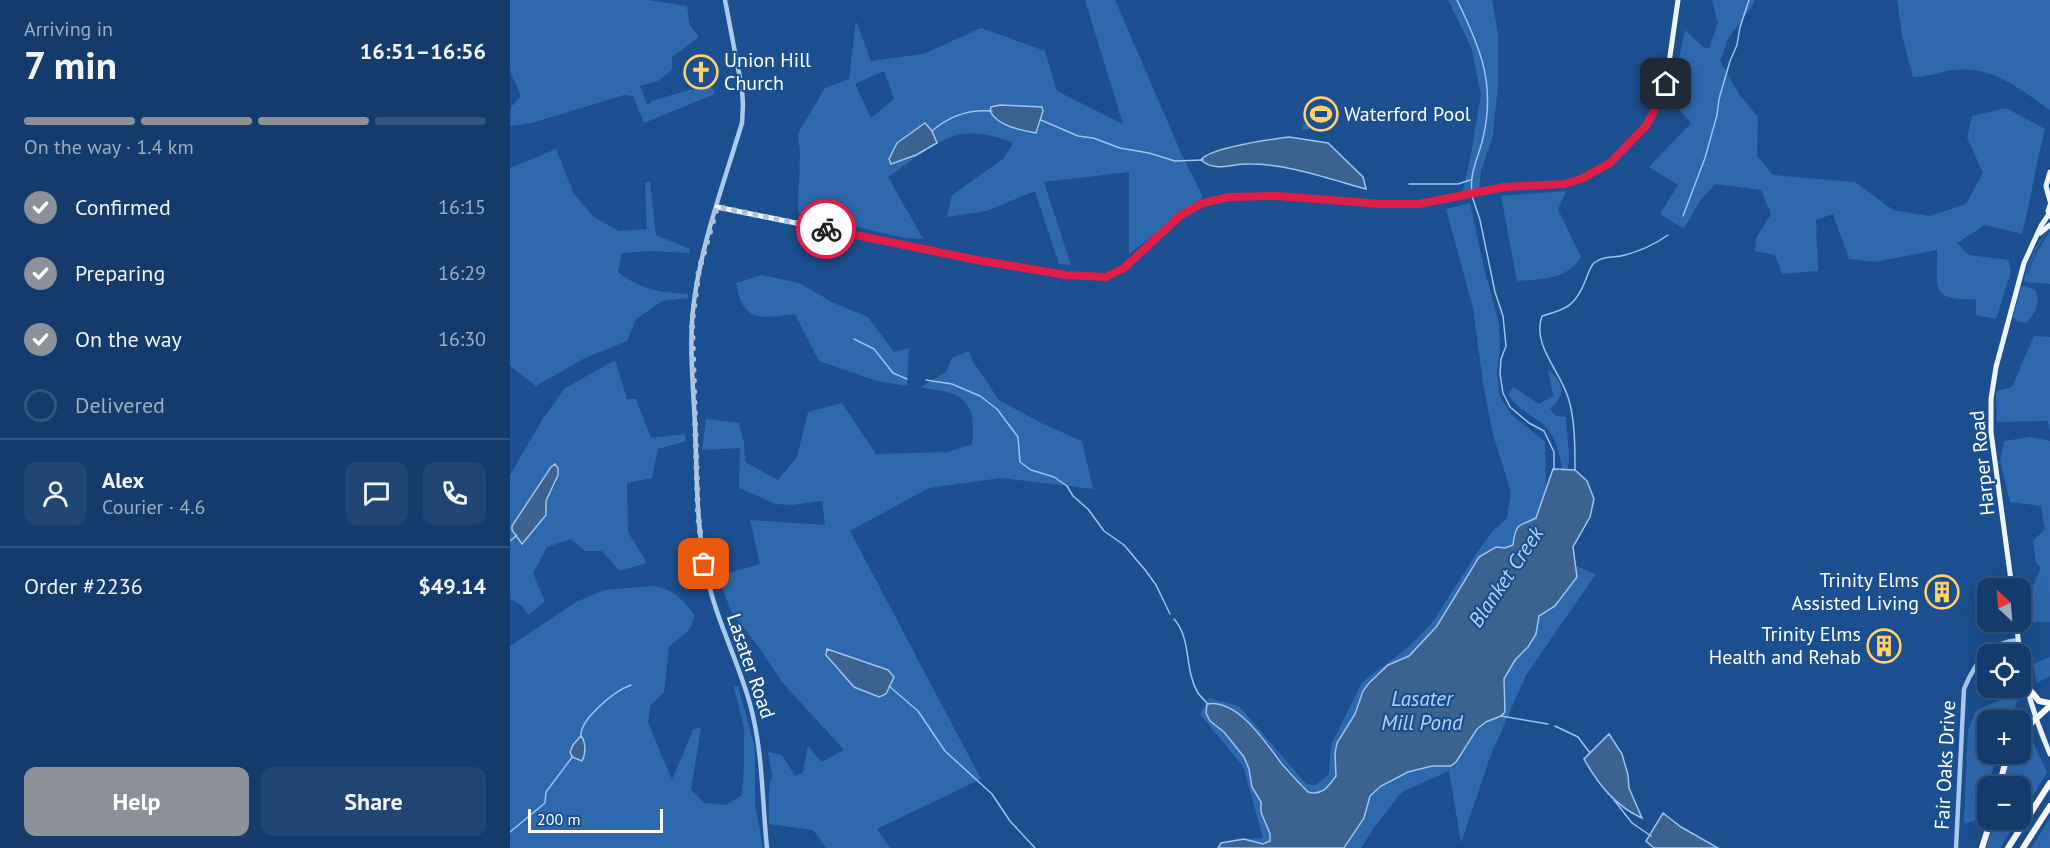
<!DOCTYPE html>
<html lang="en">
<head>
<meta charset="utf-8">
<style>
	:root { --surface:#143b6b; --page:#214673; --text:#f1f3f6; --muted:#9dadc1; --line:#33557e; --accent:#8c9099 }
	body { margin:0; font-family:"PT Sans",sans-serif; background:var(--page); color:var(--text); height:100vh; display:flex; flex-direction:column; font-size:22px; white-space:nowrap }
	* { box-sizing:border-box; margin:0 }
	p { font-size:20px; color:var(--muted) }
	.icon { flex:none; width:33px; height:33px; fill:none; stroke:currentColor; stroke-width:2; stroke-linecap:round; stroke-linejoin:round }
	.map { position:relative; flex:1; overflow:hidden }
	.sheet { display:flex; flex-direction:column; background:var(--surface); width:510px }
	.sheet>* { flex:none }
	.needle { width:39px; rotate:334deg }
	.fabs { position:absolute; left:1467px; top:578px; display:grid; gap:12px }
	.fabs a { display:grid; place-items:center; width:54px; height:54px; border-radius:12px; background:var(--surface); box-shadow:0 6px 24px #0002,0 0 0 2px var(--line); font-size:30px }
	.scale { position:absolute; left:18px; bottom:15px; width:135px; box-sizing:border-box; padding-left:6px; border:3px solid #fff; border-top:0; font-size:16px; line-height:21px; white-space:nowrap; color:#fff; -webkit-text-stroke:4px #1b4f8f; paint-order:stroke }
	.pin { position:absolute; display:grid; place-items:center; width:51px; height:51px; color:#fff; margin:-26px; border-radius:12px; box-shadow:0 3px 9px #0006 }
	.courier { position:absolute; display:grid; place-items:center; width:60px; height:60px; margin:-30px; border:4px solid #e11d48; border-radius:50%; background:#fff; color:#222; box-shadow:0 2px 8px #0007 }
	.head em { font-style:normal; font-weight:700 }
	.head div { display:flex; flex-direction:column-reverse }
	.head { display:flex; align-items:center; justify-content:space-between; height:102px; padding:0 24px }
	h1 { font-size:39px; font-weight:700; line-height:45px }
	.bar { display:grid; grid-template-columns:repeat(4,1fr); gap:9px 6px; align-content:center; height:72px; padding:0 24px }
	.bar i { height:8px; border-radius:4px; background:var(--line) }
	.bar .on { background:var(--accent) }
	.bar p { grid-column:span 4 }
	.line { display:flex; align-items:center; gap:15px; padding:0 24px; border-top:2px solid var(--line) }
	.line div { flex:1 }
	.round { display:grid; place-items:center; flex:none; width:63px; height:63px; border-radius:12px; background:var(--page) }
	ol { padding:0 24px; list-style:none }
	li { display:flex; align-items:center; gap:18px; height:66px }
	li p { margin-inline-start:auto }
	li .icon { padding:6px; border-radius:50%; background:var(--accent); color:#fff; stroke-width:4 }
	li:last-child { color:var(--muted) }
	li i { width:33px; height:33px; border:3px solid var(--line); border-radius:50% }
	.cta { display:flex; gap:12px; margin-top:auto; padding:12px 24px }
	.cta a { flex:1; height:69px; border-radius:12px; background:var(--accent); color:#fff; font-size:24px; font-weight:700; line-height:69px; text-align:center }
	.cta a+a { background:var(--page); color:var(--text) }
	main { display:flex; flex:1; min-height:0 }
	.map>svg:first-child { display:block }
	.green { fill:#2e69ad; fill-rule:evenodd }
	.water { fill:#3c6290; stroke:#9cc4f0; stroke-width:1.5 }
	.lines { fill:none; stroke-linecap:round; stroke-linejoin:round }
	.stream { stroke:#9cc4f0; stroke-width:1.5 }
	.minor { stroke:#a9c9ee; stroke-width:4.5 }
	.major { stroke:#f0f6ff; stroke-width:5 }
	.highway { stroke:#fff; stroke-width:6 }
	.done { stroke:#afc1d8; stroke-width:6; stroke-dasharray:0 10.8 }
	.route { stroke:#e11d48; stroke-width:8 }
	.labels { text-anchor:middle; stroke-width:4.5; stroke-linejoin:round; paint-order:stroke }
	.poi-label { font-size:20px; fill:#fff; stroke:#1b4f8f; text-anchor:start }
	.street-label { font-size:20px; fill:#fff; stroke:#1b4f8f }
	.water-label { font-size:21px; font-style:italic; fill:#b5d3f5; stroke:#1b4f8f }
</style>
</head>
<body>
<main>
<section class="sheet">
<div class="head"><div><h1>7 min</h1><p>Arriving in</p></div><em>16:51–16:56</em></div>
<div class="bar"><i class="on"></i><i class="on"></i><i class="on"></i><i></i><p>On the way · 1.4 km</p></div>
<ol>
<li><svg class="icon" aria-label="check" viewBox="0 0 24 24"><path d="M5 12l5 5 9-10"/></svg>Confirmed<p>16:15</p></li>
<li><svg class="icon" aria-label="check" viewBox="0 0 24 24"><path d="M5 12l5 5 9-10"/></svg>Preparing<p>16:29</p></li>
<li><svg class="icon" aria-label="check" viewBox="0 0 24 24"><path d="M5 12l5 5 9-10"/></svg>On the way<p>16:30</p></li>
<li><i></i>Delivered</li>
</ol>
<div class="line" style="height:108px"><a class="round"><svg class="icon" aria-label="person" viewBox="0 0 24 24"><circle cx="12" cy="8" r="4"/><path d="M4 21q1-7 8-7t8 7"/></svg></a><div><b>Alex</b><p>Courier · 4.6</p></div><a class="round"><svg class="icon" aria-label="chat" viewBox="0 0 24 24"><path d="M4 5h16v11H9l-5 4z"/></svg></a><a class="round"><svg class="icon" aria-label="phone" viewBox="0 0 24 24"><path d="M5 4h4l2 5-3 2q2 4 5 5l2-3 5 2v4C11 20 4 13 5 4z"/></svg></a></div>
<div class="line" style="height:78px"><div>Order #2236</div><b>$49.14</b></div>
<div class="cta"><a>Help</a><a>Share</a></div>
</section>
<div class="map">
<svg width="1540" height="848" viewBox="0 0 1540 848">
	<rect width="100%" height="100%" fill="#1b4f8f"/>
	<path class="green" d="M 0,0 L 139,0 L 177,6 L 180,26 L 189,37 L 162,57 L 162,70 L 148,81 L 130,86 L 137,104 L 141,103 L 141,101 L 200,84 L 205,94 L 134,123 L 123,96 L 114,95 L 22,123 L 0,126 L 1,107 L 11,96 L 0,71 Z
		M 575,0 L 605,0 L 672,155 L 693,197 L 619,254 L 619,172 L 534,182 L 561,265 L 549,264 L 525,191 L 477,211 L 437,217 L 442,195 L 493,159 L 503,143 C 486,136 465,131 447,135 C 425,141 398,164 378,177 L 413,239 L 394,238 L 288,213 L 290,153 L 288,133 L 315,88 L 339,79 L 346,21 L 361,61 L 413,54 L 471,28 L 535,51 L 547,91 L 613,124 ZM 374,71 L 384,99 L 361,118 L 345,84 ZM 490,105 L 532,107 L 533,111 L 527,132 L 496,124 ZM 415,123 L 427,143 L 391,161 L 391,140 L 403,134 Z
		M 938,0 L 982,0 L 988,33 L 988,85 L 983,135 L 971,171 L 969,190 L 953,191 L 961,154 L 971,94 L 961,47 Z
		M 1202,0 L 1245,0 L 1240,9 L 1219,37 L 1210,61 L 1229,94 L 1248,117 L 1247,156 L 1263,175 L 1345,182 L 1383,210 L 1420,216 L 1456,204 L 1473,173 L 1457,137 L 1462,116 L 1496,108 L 1535,129 C 1526,163 1521,199 1512,234 L 1475,225 L 1447,243 L 1459,255 L 1499,260 L 1501,272 L 1486,319 L 1466,315 L 1466,299 C 1418,301 1428,287 1427,250 L 1365,262 L 1339,259 L 1323,214 L 1306,220 L 1308,271 L 1272,274 L 1265,255 L 1245,251 L 1246,238 L 1261,214 L 1251,190 L 1205,184 L 1189,202 L 1174,229 L 1150,214 L 1168,185 L 1139,167 L 1181,123 L 1160,100 L 1175,30 L 1194,48 L 1199,48 L 1208,23 Z
		M 1387,0 L 1540,0 L 1540,110 C 1509,89 1484,66 1444,70 C 1431,71 1417,78 1403,77 L 1392,35 Z
		M 820,98 L 826,124 L 805,128 L 800,127 L 800,129 L 793,130 L 792,125 L 799,123 L 795,104 Z
		M 46,149 L 64,194 L 84,217 L 109,231 L 137,229 L 135,183 L 140,181 L 146,235 L 180,249 L 179,253 L 142,251 L 112,253 L 108,272 C 131,290 149,292 178,294 L 178,298 L 152,301 L 126,319 L 117,341 L 75,358 L 26,386 L 0,366 L 0,168 Z
		M 1056,191 L 1048,209 L 1071,257 C 1057,280 1031,279 1007,281 L 991,196 Z
		M 960,203 L 975,272 L 989,323 L 990,346 L 987,374 L 990,397 L 1001,414 L 1035,442 L 1036,489 L 1026,518 C 1010,527 1006,523 1003,545 L 995,548 L 986,547 L 969,557 L 927,626 L 845,714 L 825,753 L 826,776 L 817,788 L 806,793 L 798,792 L 746,730 L 702,703 L 697,704 L 702,723 L 714,732 L 734,757 L 739,769 L 742,787 L 751,802 L 751,812 L 760,834 L 760,841 L 753,844 L 734,839 L 753,838 L 733,766 L 690,714 L 699,698 L 729,706 L 796,784 L 806,785 L 819,774 L 821,745 L 852,682 L 896,649 L 922,623 L 968,551 L 982,532 L 997,518 L 1001,492 L 983,435 L 973,383 L 963,308 L 936,209 Z
		M 1540,227 L 1525,252 L 1517,274 L 1518,275 L 1525,255 L 1540,231 L 1540,284 L 1515,282 L 1514,279 L 1525,248 Z
		M 252,275 L 289,283 L 324,303 L 358,317 L 384,352 L 399,348 L 397,386 L 367,381 L 309,361 L 285,314 C 251,318 233,324 226,283 Z
		M 1515,286 L 1525,290 C 1532,302 1525,314 1516,323 L 1506,321 L 1503,317 L 1511,287 Z
		M 1524,336 L 1540,337 L 1540,434 L 1538,421 L 1487,422 L 1486,391 L 1502,387 Z
		M 459,351 L 462,360 L 489,400 L 531,423 L 572,441 L 583,489 L 491,478 L 419,488 L 340,531 L 471,779 L 367,829 L 380,848 L 316,848 L 303,830 L 259,824 L 259,787 L 262,776 L 258,752 L 272,755 L 285,776 L 293,772 L 298,746 L 311,762 L 334,750 L 272,682 L 248,646 L 222,613 L 207,576 L 250,564 L 240,520 L 315,525 L 312,501 L 281,505 L 266,504 L 229,488 L 230,448 L 192,450 L 196,419 L 229,423 L 234,443 L 235,462 L 268,480 L 287,457 L 298,412 L 332,403 L 366,454 L 438,452 L 462,444 C 464,423 465,404 444,394 C 437,391 420,390 411,387 L 436,372 L 442,358 Z
		M 105,360 L 117,399 L 126,399 L 141,438 L 175,434 L 176,441 L 148,449 L 142,478 L 117,483 L 118,532 L 137,563 L 110,571 L 92,551 L 75,551 L 61,539 L 37,547 L 23,574 L 35,601 L 19,615 L 10,604 L 0,599 L 0,475 L 32,420 L 54,389 ZM 41,467 L 46,483 L 36,501 L 36,515 L 12,543 L 7,535 L 11,514 Z
		M 1038,369 C 1054,384 1057,394 1040,409 L 1046,416 L 1056,417 L 1059,457 L 1058,469 L 1052,469 C 1049,453 1047,437 1034,425 C 1020,413 1008,411 998,394 L 1003,387 L 1029,404 L 1043,396 Z
		M 1521,437 L 1540,441 L 1540,622 L 1523,622 L 1519,594 L 1531,568 L 1526,562 L 1523,541 L 1535,529 L 1531,506 L 1500,502 L 1490,461 L 1494,441 Z
		M 1066,566 L 1086,574 L 1016,675 L 980,757 L 951,843 L 939,771 L 892,792 L 865,826 L 851,848 L 836,848 L 854,818 L 860,796 L 871,786 L 898,772 L 922,766 L 941,766 L 946,762 L 967,729 L 976,722 L 991,716 C 992,705 990,688 994,678 C 1006,651 1025,649 1029,616 L 1045,606 L 1067,577 Z
		M 144,586 C 164,589 173,600 185,615 L 179,630 L 159,647 L 154,692 L 140,706 L 138,722 L 162,780 L 183,730 L 191,727 L 181,790 L 194,803 L 216,805 L 232,795 L 234,763 L 234,727 L 224,687 L 228,686 L 245,748 L 245,803 L 253,848 L 0,848 L 0,646 L 66,602 L 95,590 Z
		M 1540,657 L 1540,676 L 1527,683 L 1523,664 Z
		M 1506,693 L 1508,700 L 1499,720 L 1478,720 L 1478,753 L 1487,753 L 1470,819 L 1454,824 L 1458,730 L 1467,710 Z
		M 1517,729 L 1537,772 L 1511,816 L 1510,786 L 1492,786 L 1500,756 L 1501,753 L 1510,753 L 1511,737 Z
		M 1540,818 L 1540,848 L 1521,848 Z
		M 1485,819 L 1508,819 L 1490,848 L 1476,848 Z"/>
	<path class="water" d="M 490,105 L 532,107 L 533,111 L 526,133 C 511,130 487,126 480,111 L 481,107 Z
		M 415,123 L 422,131 L 427,143 L 406,155 L 381,164 L 379,159 L 387,143 Z
		M 779,137 L 818,143 L 853,177 L 856,189 C 819,179 779,164 740,164 C 721,163 706,173 691,160 C 698,148 763,139 779,137 Z
		M 45,464 L 48,468 L 48,475 L 36,501 L 36,515 L 12,544 L 2,530 L 2,526 L 41,467 Z
		M 1043,469 L 1065,470 L 1077,481 L 1084,499 L 1080,517 L 1063,547 L 1067,577 L 1045,606 L 1029,616 L 1026,634 L 1018,647 L 1005,660 L 994,679 L 995,712 L 991,716 L 976,722 L 967,729 L 946,762 L 941,766 L 922,766 L 898,772 L 871,786 L 860,796 L 854,818 L 834,848 L 708,848 L 711,843 L 734,839 L 753,844 L 760,841 L 760,834 L 751,812 L 751,802 L 742,787 L 739,769 L 734,757 L 714,732 L 700,721 L 696,713 L 697,704 C 728,699 755,742 772,764 C 780,773 789,783 798,792 C 812,796 818,787 826,776 L 825,753 L 827,743 L 845,714 L 853,691 L 859,683 L 878,665 L 899,656 L 927,626 L 969,557 L 986,547 L 995,548 L 1003,545 C 1006,521 1009,527 1026,518 Z
		M 317,649 L 378,670 L 384,677 L 376,694 L 369,697 L 344,687 L 316,655 Z
		M 1099,734 L 1112,754 L 1118,775 L 1119,788 L 1132,818 C 1105,806 1088,784 1074,759 Z
		M 71,736 C 76,742 76,754 72,761 L 62,757 L 60,752 L 63,745 Z
		M 1153,813 L 1171,827 L 1208,848 L 1144,848 L 1136,841 Z"/>
	<g class="lines">
		<path class="stream" d="M 947,0 C 970,47 986,84 973,138 C 969,156 959,173 962,192
			M 531,120 L 568,136 L 583,138 L 610,148 L 639,153 L 665,161 L 693,160
			M 422,131 C 439,116 459,109 482,111
			M 899,184 L 948,184 L 960,180
			M 962,196 L 970,220 L 985,292 L 993,316 L 996,346 L 991,359 L 990,374 L 993,393 L 1000,407 L 1019,423 L 1034,431 L 1044,452 L 1044,470
			M 1173,216 L 1195,158 L 1207,115 L 1209,99 L 1220,61 L 1227,45 L 1230,27 L 1239,0
			M 344,339 L 364,349 L 383,373 L 397,379
			M 416,380 L 442,384 L 470,396 L 487,409 L 508,437 L 510,462 L 521,470 L 544,477 L 557,486 L 563,496 L 578,509 L 594,531 L 614,545 L 636,571 L 646,585 L 660,614
			M 1065,470 C 1065,448 1065,425 1060,404 C 1054,374 1021,347 1032,316 C 1058,309 1066,305 1076,279 C 1078,274 1080,267 1084,263 C 1092,256 1102,258 1111,256 C 1128,252 1144,245 1158,235
			M 0,541 L 7,535
			M 664,619 C 682,639 674,670 688,693 C 691,697 695,701 698,704
			M 379,686 L 408,711 L 435,751 L 482,794 L 500,821 L 525,848
			M 991,716 L 1038,724
			M 1045,726 L 1068,737 L 1080,753
			M 71,737 C 69,720 104,691 121,685
			M 1104,800 L 1122,823 L 1141,836
			M 0,832 L 35,803 L 36,792 L 63,756"/>
		<path class="minor" d="M 215,0 L 232,89 L 233,105 L 232,123 C 215,179 194,236 185,294 C 178,337 183,382 185,425 C 187,472 186,520 195,566 C 203,614 227,657 240,704 C 253,751 252,800 257,848
			M 1446,848 L 1454,689 C 1464,664 1480,642 1508,640"/>
		<path class="major" d="M 1540,172 L 1536,186 L 1540,201
			M 1540,205 L 1538,211 L 1540,216
			M 207,207 L 467,260 L 562,276 L 596,277 L 614,268 L 671,215 L 693,203 L 719,197 L 768,197 L 871,204 L 909,204 L 1002,186 L 1054,184 L 1086,172 L 1100,163 L 1136,126 L 1149,102 L 1156,84 L 1168,0
			M 1530,233 L 1540,225
			M 1502,588 L 1481,432 L 1481,399 L 1486,367 L 1514,263 L 1531,226 L 1539,214
			M 1506,621 L 1510,654
			M 1510,655 C 1516,690 1526,722 1540,754"/>
		<path class="highway" d="M 1516,685 L 1529,701 L 1540,703
			M 1510,733 L 1540,706
			M 1489,786 L 1498,753
			M 1472,848 L 1481,819
			M 1498,848 L 1540,783
			M 1513,848 L 1540,806"/>
	</g>
	<g class="lines">
		<path class="done" d="M 194,564 L 188,515 L 182,322 L 189,270 L 207,207 L 316,229"/>
		<path class="route" d="M 316,229 L 467,260 L 556,275 L 596,277 L 614,268 L 671,215 L 693,203 L 719,197 L 768,196 L 871,204 L 909,204 L 994,187 L 1054,184 L 1071,179 L 1100,163 L 1136,126 L 1149,102 L 1156,84"/>
	</g>
	<defs>
		<g id="church-ring" transform="scale(1.725)"><circle r="9.5" fill="#1b4f8f" stroke="#ffd166" stroke-width="1.5"/><path d="M-1.2-6h2.4v3.5h3.3v2.4h-3.3V6h-2.4V-.1h-3.3v-2.4h3.3Z" fill="#ffd166"/></g>
		<g id="stadium-ring" transform="scale(1.725)"><circle r="9.5" fill="#1b4f8f" stroke="#ffd166" stroke-width="1.5"/><path d="M0-5a6.5 5 0 1 0 0 10a6.5 5 0 1 0 0-10ZM-3.5-1.8h7v3.6h-7Z" fill="#ffd166"/></g>
		<g id="building-ring" transform="scale(1.725)"><circle r="9.5" fill="#1b4f8f" stroke="#ffd166" stroke-width="1.5"/><path d="M-4-6H4V6H1V3H-1V6H-4ZM-2.5-4.3h1.7v1.8h-1.7ZM.8-4.3h1.7v1.8H.8ZM-2.5-1h1.7V.8h-1.7ZM.8-1h1.7V.8H.8Z" fill="#ffd166"/></g>
	</defs>
	<g fill-rule="evenodd">
		<use href="#church-ring" x="191" y="72"/>
		<use href="#stadium-ring" x="811" y="114"/>
		<use href="#building-ring" x="1432" y="592"/>
		<use href="#building-ring" x="1374" y="646"/>
	</g>
	<g class="labels">
		<g class="poi-label">
			<text x="214" y="67">Union Hill<tspan x="214" dy="23">Church</tspan></text>
			<text x="834" y="121">Waterford Pool</text>
			<text x="1409" y="587" text-anchor="end">Trinity Elms<tspan x="1409" dy="23">Assisted Living</tspan></text>
			<text x="1351" y="641" text-anchor="end">Trinity Elms<tspan x="1351" dy="23">Health and Rehab</tspan></text>
		</g>
		<g class="street-label">
			<text transform="translate(1472 463) rotate(-96)" y="7">Harper Road</text>
			<text transform="translate(241 666) rotate(71)" y="7">Lasater Road</text>
			<text transform="translate(1435 765) rotate(-87)" y="7">Fair Oaks Drive</text>
		</g>
		<g class="water-label">
			<text transform="translate(996 577) rotate(-56)" y="7">Blanket Creek</text>
			<text x="912" y="706">Lasater<tspan x="912" dy="24">Mill Pond</tspan></text>
		</g>
	</g>
</svg>
<div class="fabs">
<a><svg class="needle" viewBox="-14 -14 28 28"><path d="M0-13l5 13h-10z" fill="#e53935"/><path d="M0 13l5-13h-10z" fill="#9dadc1"/></svg></a>
<a><svg class="icon" aria-label="locate" viewBox="0 0 24 24"><circle cx="12" cy="12" r="6"/><path d="M12 2v4M12 18v4M2 12h4M18 12h4"/></svg></a>
<a>+</a>
<a>−</a>
</div>
<div class="scale">200 m</div>
<div class="pin" style="left:194px;top:564px;background:#ea580c"><svg class="icon" aria-label="bag" viewBox="0 0 24 24"><path d="M5 8h14l-1 12H6zM9 8a3 3 0 0 1 6 0"/></svg></div>
<div class="pin" style="left:1156px;top:84px;background:#1f2937"><svg class="icon" aria-label="home" viewBox="0 0 24 24"><path d="M3 11l9-7 9 7M6 9v11h12V9"/></svg></div>
<div class="courier" style="left:316px;top:229px"><svg class="icon" aria-label="bike" viewBox="0 0 24 24"><circle cx="6" cy="16" r="4"/><circle cx="18" cy="16" r="4"/><path d="M6 16l4-8h5l3 8M10 8l3 8H6M13 5h3"/></svg></div>
</div>
</main>
</body>
</html>
